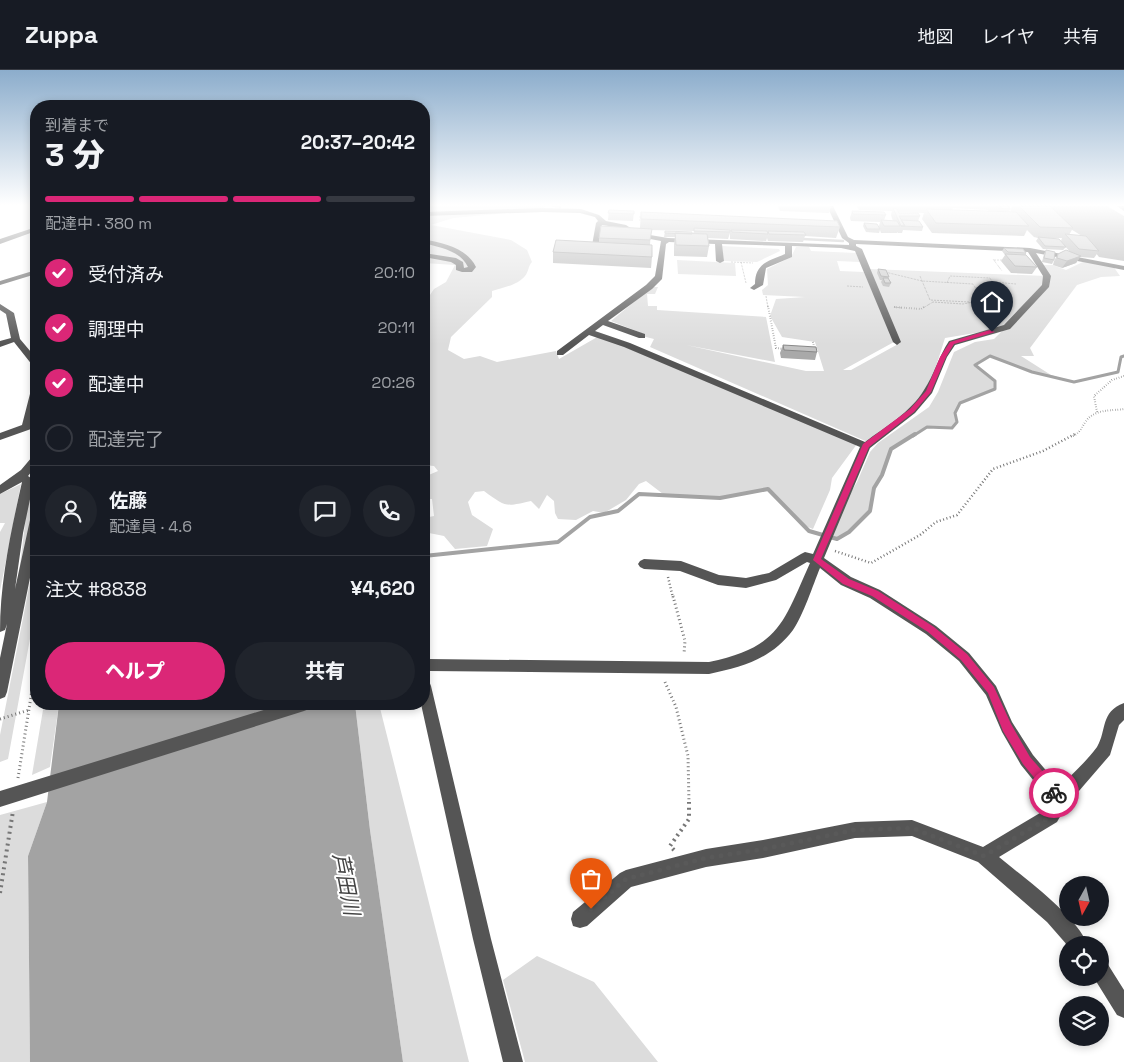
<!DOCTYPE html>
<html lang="ja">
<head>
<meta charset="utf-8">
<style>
	:root { --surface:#171b24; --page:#20242c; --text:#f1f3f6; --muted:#9ea1a6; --line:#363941; --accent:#db2777 }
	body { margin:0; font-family:"Space Grotesk","Noto Sans JP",sans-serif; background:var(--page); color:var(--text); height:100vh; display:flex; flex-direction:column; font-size:19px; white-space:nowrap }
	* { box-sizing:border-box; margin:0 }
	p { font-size:16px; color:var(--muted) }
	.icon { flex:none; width:28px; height:28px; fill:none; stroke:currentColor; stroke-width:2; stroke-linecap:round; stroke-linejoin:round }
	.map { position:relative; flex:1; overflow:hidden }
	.details { position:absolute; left:30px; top:30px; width:400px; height:610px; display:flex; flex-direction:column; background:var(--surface); border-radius:20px; box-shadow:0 2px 8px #0003 }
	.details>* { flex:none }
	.needle { width:32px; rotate:188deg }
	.tools { position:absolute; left:1059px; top:806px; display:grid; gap:10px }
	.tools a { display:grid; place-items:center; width:50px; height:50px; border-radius:50%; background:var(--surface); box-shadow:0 2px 8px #0003; font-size:25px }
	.pin { position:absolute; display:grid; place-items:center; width:42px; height:42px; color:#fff; margin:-51px -21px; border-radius:50% 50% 50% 0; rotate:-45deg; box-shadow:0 0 5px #0007 }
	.pin .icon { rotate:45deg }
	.courier { position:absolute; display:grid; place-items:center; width:50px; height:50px; margin:-25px; border:4px solid #db2777; border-radius:50%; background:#fff; color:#222; box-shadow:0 1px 6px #0007 }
	.summary em { font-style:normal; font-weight:800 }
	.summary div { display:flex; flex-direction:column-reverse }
	.summary { display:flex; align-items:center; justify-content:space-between; height:85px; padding:0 15px }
	h1 { font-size:32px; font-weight:800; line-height:38px }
	.bar { display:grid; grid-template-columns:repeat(4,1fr); gap:8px 5px; align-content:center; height:60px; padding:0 15px }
	.bar i { height:6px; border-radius:4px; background:var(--line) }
	.bar .current { background:var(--accent) }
	.bar p { grid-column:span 4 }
	.line { display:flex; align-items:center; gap:12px; padding:0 15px; border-top:1px solid var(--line) }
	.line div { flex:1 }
	.round { display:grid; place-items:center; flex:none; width:52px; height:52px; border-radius:26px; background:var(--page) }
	ol { padding:0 15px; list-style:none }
	li { display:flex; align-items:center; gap:15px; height:55px }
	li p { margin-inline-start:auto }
	li .icon { padding:5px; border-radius:50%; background:var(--accent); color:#fff; stroke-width:4 }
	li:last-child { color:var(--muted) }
	li i { width:28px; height:28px; border:2px solid var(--line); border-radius:50% }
	.button { display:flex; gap:10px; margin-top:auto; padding:10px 15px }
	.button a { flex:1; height:58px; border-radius:30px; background:var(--accent); color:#fff; font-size:20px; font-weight:800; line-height:58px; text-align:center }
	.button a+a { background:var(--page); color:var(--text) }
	header { display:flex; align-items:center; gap:30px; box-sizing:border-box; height:70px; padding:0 25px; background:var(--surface); border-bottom:1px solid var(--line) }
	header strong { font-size:24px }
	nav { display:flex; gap:28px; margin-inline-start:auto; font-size:18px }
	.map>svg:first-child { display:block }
	.green { fill:#dcdcdc }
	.water { fill:#a3a3a3 }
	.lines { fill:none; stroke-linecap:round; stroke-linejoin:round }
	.stream-far2 { stroke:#a3a3a3; stroke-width:2.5 }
	.stream-far1 { stroke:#a3a3a3; stroke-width:3 }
	.stream { stroke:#a3a3a3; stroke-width:4 }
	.path-far4 { stroke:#777; stroke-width:1; stroke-dasharray:0.5 1; stroke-linecap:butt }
	.path-far3 { stroke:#777; stroke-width:2; stroke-dasharray:0.5 2; stroke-linecap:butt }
	.path-far2 { stroke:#777; stroke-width:2.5; stroke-dasharray:1 2.5; stroke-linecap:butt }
	.path-far1 { stroke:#777; stroke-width:3; stroke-dasharray:1 3; stroke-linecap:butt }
	.path { stroke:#777; stroke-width:4; stroke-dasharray:2 4; stroke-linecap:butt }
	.minor { fill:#555; fill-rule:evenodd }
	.wall { fill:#a9a9a9; fill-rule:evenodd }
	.shaded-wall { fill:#898989 }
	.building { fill:#c4c4c4; stroke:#898989 }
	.route { fill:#db2777 }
	.done { stroke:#595959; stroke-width:5; stroke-dasharray:0 9 }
	.labels { text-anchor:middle; stroke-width:4; stroke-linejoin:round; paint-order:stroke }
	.near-water-label { font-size:21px; font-style:italic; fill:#444; stroke:#fff }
</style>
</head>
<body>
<header>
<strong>Zuppa</strong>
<nav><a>地図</a><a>レイヤ</a><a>共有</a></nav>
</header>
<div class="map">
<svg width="1124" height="992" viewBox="0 0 1124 992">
	<rect width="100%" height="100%" fill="#fff"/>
	<path class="green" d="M 424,136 L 545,136 L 543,139 L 539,140 L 453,148 L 431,155 L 511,170 L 527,180 L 532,192 C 528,196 529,201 525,206 C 518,215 502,218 492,221 L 492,227 L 451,267 L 448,280 L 464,289 L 480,286 L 497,292 L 556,281 L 559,289 L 599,266 L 857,374 L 832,408 L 830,420 L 813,459 L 803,455 L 780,429 L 766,420 L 721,428 L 663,424 L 646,411 L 639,414 L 626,430 L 604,443 L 593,441 L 576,450 L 558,449 L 555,443 L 554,431 L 547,425 L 539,439 L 531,431 C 505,437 506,437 484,421 L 475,422 L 468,432 L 472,445 L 493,459 L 487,476 L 455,479 L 444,466 L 424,462 L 424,448 L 434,446 L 432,429 L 424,429 L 424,407 L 438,401 L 434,396 L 424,395 L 424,234 L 434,219 L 446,212 L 455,195 L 424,193 Z
		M 722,176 L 779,179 L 780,181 L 757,192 L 724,191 Z
		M 796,177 L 809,177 L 811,181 L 856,183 L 860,192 L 837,191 L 840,201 L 864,202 L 894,272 L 843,300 L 851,300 L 900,273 L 870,199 L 1046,206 L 1040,195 L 1053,195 L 1066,200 L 1087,190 L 1113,196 L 1120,206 L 1101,207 L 1077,215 L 1030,278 L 1034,286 L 1021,286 L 1051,305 L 1074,312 L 1032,302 L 990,286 L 979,291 L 975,295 L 995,311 L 995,319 L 960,333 L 955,343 L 957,352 L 952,358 L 927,357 L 891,379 L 882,405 L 874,418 L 870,441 L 849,462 L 837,469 L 825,466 L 857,412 L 870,382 L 878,373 L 929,337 L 938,322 L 954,282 L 975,272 L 994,269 L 1005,258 L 945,268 L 928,322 L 870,373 L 650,277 L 654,269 L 642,266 L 644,264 L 611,251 L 652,217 L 658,217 L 655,224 L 647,224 L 648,236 L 657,236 L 657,240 L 766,247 L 775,292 L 686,275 L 806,301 L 824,301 L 815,272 L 782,267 L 770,246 L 776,229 L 805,227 L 763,225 L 762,220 L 768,215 L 767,199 L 791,187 Z
		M 677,190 L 735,193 L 736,206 L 678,204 Z
		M 36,393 L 36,428 L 17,519 L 29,422 L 33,398 Z
		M 21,414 L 0,521 L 0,462 L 5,453 L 0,453 L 0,424 Z
		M 36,482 L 36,536 L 8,689 L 0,692 L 0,665 Z
		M 44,634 L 59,634 L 50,697 L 32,705 Z
		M 355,634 L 379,634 L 469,992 L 403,992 L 370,760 Z
		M 47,732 L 28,786 L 30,992 L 0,992 L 0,745 Z
		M 537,886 L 594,912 L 658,992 L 525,992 L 503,910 Z"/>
	<path class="water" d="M 1043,136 L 1107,136 L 1124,146 L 1124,191 L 1099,187 L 1082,166 L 1061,153 Z
		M 59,634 L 355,634 L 370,760 L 403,992 L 30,992 L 28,786 L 47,732 Z"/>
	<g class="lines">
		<path class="stream-far2" d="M 802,169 L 843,171"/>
		<path class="stream-far1" d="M 913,366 L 927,357 L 952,358 L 957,352 L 955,343 L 960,333 L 995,319 L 995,311 L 975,295 L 990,286 L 1032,302 L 1074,312 L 1118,302 L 1121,287 L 1124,286"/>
		<path class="stream" d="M 424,486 L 558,472 L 590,447 L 618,441 L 639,424 L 720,428 L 768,419 L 809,461 L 837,469 L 849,462 L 870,441 L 874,418 L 882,405 L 891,379 L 915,364"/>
		<path class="path-far4" d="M 640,146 L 640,151
			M 993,189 L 1002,201
			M 994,190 L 1005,190
			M 731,192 L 753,193
			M 741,192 L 746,213
			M 885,202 L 922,211 L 973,214 L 983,230 L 963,234 L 933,232 L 923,238
			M 920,206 L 930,230 L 969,232
			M 993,212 L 1016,214
			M 947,213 L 950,206 L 990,208 L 1005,234
			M 847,216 L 863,217
			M 980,225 L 1001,226
			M 766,226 L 768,238
			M 979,233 L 1005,234
			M 894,237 L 902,238"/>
		<path class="path-far3" d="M 768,236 L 776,278 L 784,279
			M 894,237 L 921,239 L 925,236
			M 813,272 L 814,278
			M 1097,342 L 1094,326 L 1112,310 L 1124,306 L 1124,304
			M 1073,366 C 1081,362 1081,358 1086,351 C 1095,339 1110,341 1124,339"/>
		<path class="path-far2" d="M 835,481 L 871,493 L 920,465 L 936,452 L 957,445 L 993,399 L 1043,381 L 1075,364
			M 668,507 L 673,528"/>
		<path class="path-far1" d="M 673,526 L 685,571 L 684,584
			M 665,612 L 676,637 L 688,686 L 689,733
			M 0,649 L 29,640
			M 18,708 L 36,595"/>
		<path class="path" d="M 674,780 L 670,776 L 689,749 L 689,732
			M 0,823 L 13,741"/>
		<path class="minor" d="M 827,136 L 833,136 L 848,167 L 854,170 L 1030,178 L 1124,196 L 1124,200 L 1036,183 L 1051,206 L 1049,217 L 1010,259 L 955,275 L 947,287 L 932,323 L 915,343 L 870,378 L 824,488 L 851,507 L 880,520 L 936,556 L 969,583 L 996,616 L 1012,652 L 1033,685 L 1060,717 C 1072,704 1087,691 1097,677 C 1107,660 1100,642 1124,633 L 1124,650 L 1119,655 L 1110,685 L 1066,736 L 1057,752 L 999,787 C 1025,809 1075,844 1088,875 L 1068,876 L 1047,852 L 978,792 L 912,766 L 855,768 L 763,788 L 706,797 L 631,817 L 587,856 L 580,858 L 573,856 L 571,849 L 573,842 L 620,803 L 626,800 L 706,779 L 763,770 L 855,752 L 912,750 L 983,777 L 1045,740 L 1050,731 L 1021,695 L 1002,662 L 986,625 L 959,591 L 926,564 L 870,528 L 841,515 L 820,498 C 813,515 803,546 793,560 C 771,589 743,597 709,604 L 429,601 L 424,603 L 424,590 L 428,589 L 709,592 C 780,577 783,553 810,493 L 807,492 L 776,510 L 746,518 L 718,515 L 680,501 L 644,499 L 640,497 L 638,494 L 640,491 L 644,489 L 681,491 L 719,505 L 746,508 L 769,503 L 801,484 L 805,482 L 813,484 L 860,377 L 624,277 L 589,265 L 563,285 L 557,285 L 557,281 L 646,215 L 655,206 L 661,171 L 634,166 L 622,158 L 602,155 L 599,179 L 606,181 L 595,183 L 591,181 L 596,153 L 598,151 L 595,147 L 580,143 L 543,142 L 424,146 L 424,142 L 543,138 L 581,139 L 599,145 L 606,151 L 626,155 L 638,163 L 668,168 L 849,175 L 849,173 L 842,168 ZM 669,172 L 715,174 L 716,191 L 720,193 L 724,191 L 722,174 L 785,176 L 785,184 C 769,191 755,193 755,214 L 750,218 L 754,220 L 763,215 L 766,198 L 792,187 L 792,176 L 841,178 L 855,181 L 893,272 L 897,275 L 901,272 L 862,179 L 856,176 L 856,174 L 1028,182 L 1043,206 L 1042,215 L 1004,255 L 949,271 C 938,288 934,305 924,320 C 911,342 885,357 865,372 L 630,273 L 595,261 L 603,255 L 639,268 L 645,268 L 645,264 L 608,251 L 652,219 L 662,209 L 666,174 Z
			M 1117,136 L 1124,136 L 1124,141 Z
			M 36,157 L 36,161 L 0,174 L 0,169 Z
			M 424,169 C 444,174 466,177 476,197 L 472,202 L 462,202 L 456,200 L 456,195 L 451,192 L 424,187 L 424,183 L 456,188 L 463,192 L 464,198 L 468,197 C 460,180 440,178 424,173 Z
			M 36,200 L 36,204 L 0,215 L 0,211 Z
			M 0,234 L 14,243 L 20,269 L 36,288 L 36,297 L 33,296 L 14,272 L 0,277 L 0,271 L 11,268 L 6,244 L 0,240 Z
			M 36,317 L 36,339 L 31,359 L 0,370 L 0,363 L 22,355 L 31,320 Z
			M 36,386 L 36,396 L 28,406 L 34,410 L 23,463 L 15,519 L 30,450 L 36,446 L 36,478 L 7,622 L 5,627 L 0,629 L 0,588 L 7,554 L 5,560 L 0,562 C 0,511 11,461 22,412 L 0,424 L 0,415 L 21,400 L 32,387 Z
			M 424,610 L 429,611 L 431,616 L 491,869 L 523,992 L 503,992 L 473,869 L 421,634 L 424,634 Z
			M 283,634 L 311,634 L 309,639 L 304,641 L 0,737 L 0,721 Z
			M 1100,890 L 1107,893 L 1124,920 L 1124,948 L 1117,945 L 1094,908 L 1100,908 Z"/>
	</g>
	<path class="wall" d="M 552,136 L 561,136 L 561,138 L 552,137 Z
		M 778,136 L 831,136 L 829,143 L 780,141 Z
		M 857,136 L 1010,136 L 1009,138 L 1010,139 L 1009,142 L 1012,142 L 1010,140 L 1012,136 L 1050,136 L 1073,158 L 1069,165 L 1099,181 L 1094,188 L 1080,187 L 1076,193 L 1062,198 L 1053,195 L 1054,191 L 1058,184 L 1070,182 L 1064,175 L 1066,177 L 1063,180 L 1043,179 L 1036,171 L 1038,168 L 1034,167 L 1027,160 L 1024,166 L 932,163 L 922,149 L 924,143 L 899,142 L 899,143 L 920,146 L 918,151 L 923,157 L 922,161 L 903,160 L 902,163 L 898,163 L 898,162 L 897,163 L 881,163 L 880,160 L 879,163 L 866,162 L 863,156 L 864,153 L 879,156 L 880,152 L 851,151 L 850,148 L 852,141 L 886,145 L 884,150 L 893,151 L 891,145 L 892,141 L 859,140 ZM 953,138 L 989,140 L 988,141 L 952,140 ZM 1047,168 L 1062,168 L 1061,171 Z
		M 609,140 L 634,141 L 633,151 L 608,150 Z
		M 641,142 L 840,157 L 836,168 L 805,166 L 803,172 L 768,171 L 767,168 L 766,171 L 730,169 L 730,163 L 728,169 L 708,168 L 709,176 L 707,187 L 674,186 L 674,174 L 675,167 L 664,167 L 665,161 L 693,164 L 694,161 L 651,160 L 650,175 L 652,187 L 651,198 L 553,193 L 553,182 L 599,172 L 599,168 L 640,158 Z
		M 1004,178 L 1026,183 L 1026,185 L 1037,197 L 1032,204 L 1011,203 L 1001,191 L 1005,185 L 1002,181 Z
		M 1046,180 L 1054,190 L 1052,194 L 1042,192 L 1044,184 Z
		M 878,199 L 889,207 L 888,208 L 891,213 L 889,217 L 883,216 L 881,212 L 882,210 L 880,210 L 877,203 Z
		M 783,275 L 817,282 L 815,290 L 781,288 L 780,283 Z"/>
	<path class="shaded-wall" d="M 1081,186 L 1076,193 L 1062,198 L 1067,191 Z"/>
	<path class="building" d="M 996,136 L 1008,136 L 1010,139 L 998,138 Z
		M 1019,136 L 1050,136 L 1073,158 L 1040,157 Z
		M 893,138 L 897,139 L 899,143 L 918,143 L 920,146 L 899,146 L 905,156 L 901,156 Z
		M 926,139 L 1016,142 L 1029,156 L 936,153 Z
		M 609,140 L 634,141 L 634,144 L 608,143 Z
		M 852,141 L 884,142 L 886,145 L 853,144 Z
		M 641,142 L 837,151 L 840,157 L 641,149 Z
		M 881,150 L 897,151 L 900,156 L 884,156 Z
		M 901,150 L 919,151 L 923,157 L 901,156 L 905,156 Z
		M 864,153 L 877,154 L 880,159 L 867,159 Z
		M 601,156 L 652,159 L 650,170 L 599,168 Z
		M 694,158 L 730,160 L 730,162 L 694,161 Z
		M 731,160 L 767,161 L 768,164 L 732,162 Z
		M 665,161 L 692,162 L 692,164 L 665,163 Z
		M 768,161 L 804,162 L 806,165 L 769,164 Z
		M 675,163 L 707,164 L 709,176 L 676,175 Z
		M 1065,164 L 1086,166 L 1099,181 L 1079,179 Z
		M 1038,167 L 1059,169 L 1066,177 L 1045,176 Z
		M 556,170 L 652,175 L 652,187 L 553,182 Z
		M 1004,178 L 1023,179 L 1026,183 L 1008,182 Z
		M 1046,180 L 1055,182 L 1054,190 L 1044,188 Z
		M 1066,180 L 1081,186 L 1067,191 L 1057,188 L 1058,184 Z
		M 1005,184 L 1026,185 L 1037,197 L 1015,196 Z
		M 878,199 L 886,200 L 889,207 L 881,206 Z
		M 883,208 L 888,208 L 891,213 L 885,213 Z
		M 783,275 L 816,277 L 817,282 L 784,280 Z"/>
	<linearGradient id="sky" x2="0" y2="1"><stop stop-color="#8cadcc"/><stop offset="0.49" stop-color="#fff"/><stop offset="1" stop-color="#fff" stop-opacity="0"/></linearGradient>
	<rect width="1124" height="275" fill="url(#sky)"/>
	<path class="route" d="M 990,260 L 995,262 L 954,274 L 946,287 L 931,322 L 914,342 L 869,377 L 821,489 L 849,509 L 878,521 L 934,557 L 967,584 L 994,617 L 1011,654 L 1030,687 L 1058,719 L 1059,723 L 1058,727 L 1054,728 L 1050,727 L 1023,694 L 1003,661 L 988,623 L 961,590 L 928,562 L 872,526 L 843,514 L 813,490 L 863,374 L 910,339 L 926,321 L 940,287 L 950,272 Z"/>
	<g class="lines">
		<path class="done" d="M 591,839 L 626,809 L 706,788 L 764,779 L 854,760 L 912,758 L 984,786 L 1052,746 L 1060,730 L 1054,723"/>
	</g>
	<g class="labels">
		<g class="near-water-label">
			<text transform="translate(346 814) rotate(79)" y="7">芦田川</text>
		</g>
	</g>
</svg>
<div class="tools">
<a><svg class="needle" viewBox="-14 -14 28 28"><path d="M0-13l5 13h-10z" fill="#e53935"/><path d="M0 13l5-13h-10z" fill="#9ea1a6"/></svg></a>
<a><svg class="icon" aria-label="locate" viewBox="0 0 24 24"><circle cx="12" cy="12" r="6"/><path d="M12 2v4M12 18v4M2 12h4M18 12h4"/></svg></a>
<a><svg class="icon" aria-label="layers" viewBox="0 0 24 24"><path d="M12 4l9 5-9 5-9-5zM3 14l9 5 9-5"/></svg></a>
</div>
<div class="pin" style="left:591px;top:839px;background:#ea580c"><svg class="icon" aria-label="bag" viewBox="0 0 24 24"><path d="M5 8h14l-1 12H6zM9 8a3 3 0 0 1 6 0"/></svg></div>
<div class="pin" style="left:992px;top:262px;background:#1f2937"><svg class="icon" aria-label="home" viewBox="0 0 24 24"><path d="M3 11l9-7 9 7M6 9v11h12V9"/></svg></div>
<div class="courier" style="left:1054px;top:723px"><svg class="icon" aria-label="bike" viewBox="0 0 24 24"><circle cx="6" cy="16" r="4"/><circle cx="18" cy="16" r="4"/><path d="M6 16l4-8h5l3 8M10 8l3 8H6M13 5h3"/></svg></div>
<section class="details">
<div class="summary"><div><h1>3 分</h1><p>到着まで</p></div><em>20:37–20:42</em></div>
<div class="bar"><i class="current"></i><i class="current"></i><i class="current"></i><i></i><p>配達中 · 380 m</p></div>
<ol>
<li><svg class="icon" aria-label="check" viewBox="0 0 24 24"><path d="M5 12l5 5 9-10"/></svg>受付済み<p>20:10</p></li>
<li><svg class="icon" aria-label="check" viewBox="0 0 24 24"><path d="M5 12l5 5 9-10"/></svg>調理中<p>20:11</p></li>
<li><svg class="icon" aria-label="check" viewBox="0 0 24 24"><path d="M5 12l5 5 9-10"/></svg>配達中<p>20:26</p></li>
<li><i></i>配達完了</li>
</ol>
<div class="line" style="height:90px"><a class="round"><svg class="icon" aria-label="person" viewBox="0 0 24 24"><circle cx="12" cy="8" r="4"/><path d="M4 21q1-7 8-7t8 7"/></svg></a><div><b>佐藤</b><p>配達員 · 4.6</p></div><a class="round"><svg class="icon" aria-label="chat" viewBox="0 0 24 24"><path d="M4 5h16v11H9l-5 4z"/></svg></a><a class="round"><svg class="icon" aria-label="phone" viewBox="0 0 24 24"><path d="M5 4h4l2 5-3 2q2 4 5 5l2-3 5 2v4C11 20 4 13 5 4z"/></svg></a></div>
<div class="line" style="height:65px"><div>注文 #8838</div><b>¥4,620</b></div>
<div class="button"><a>ヘルプ</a><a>共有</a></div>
</section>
</div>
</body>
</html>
